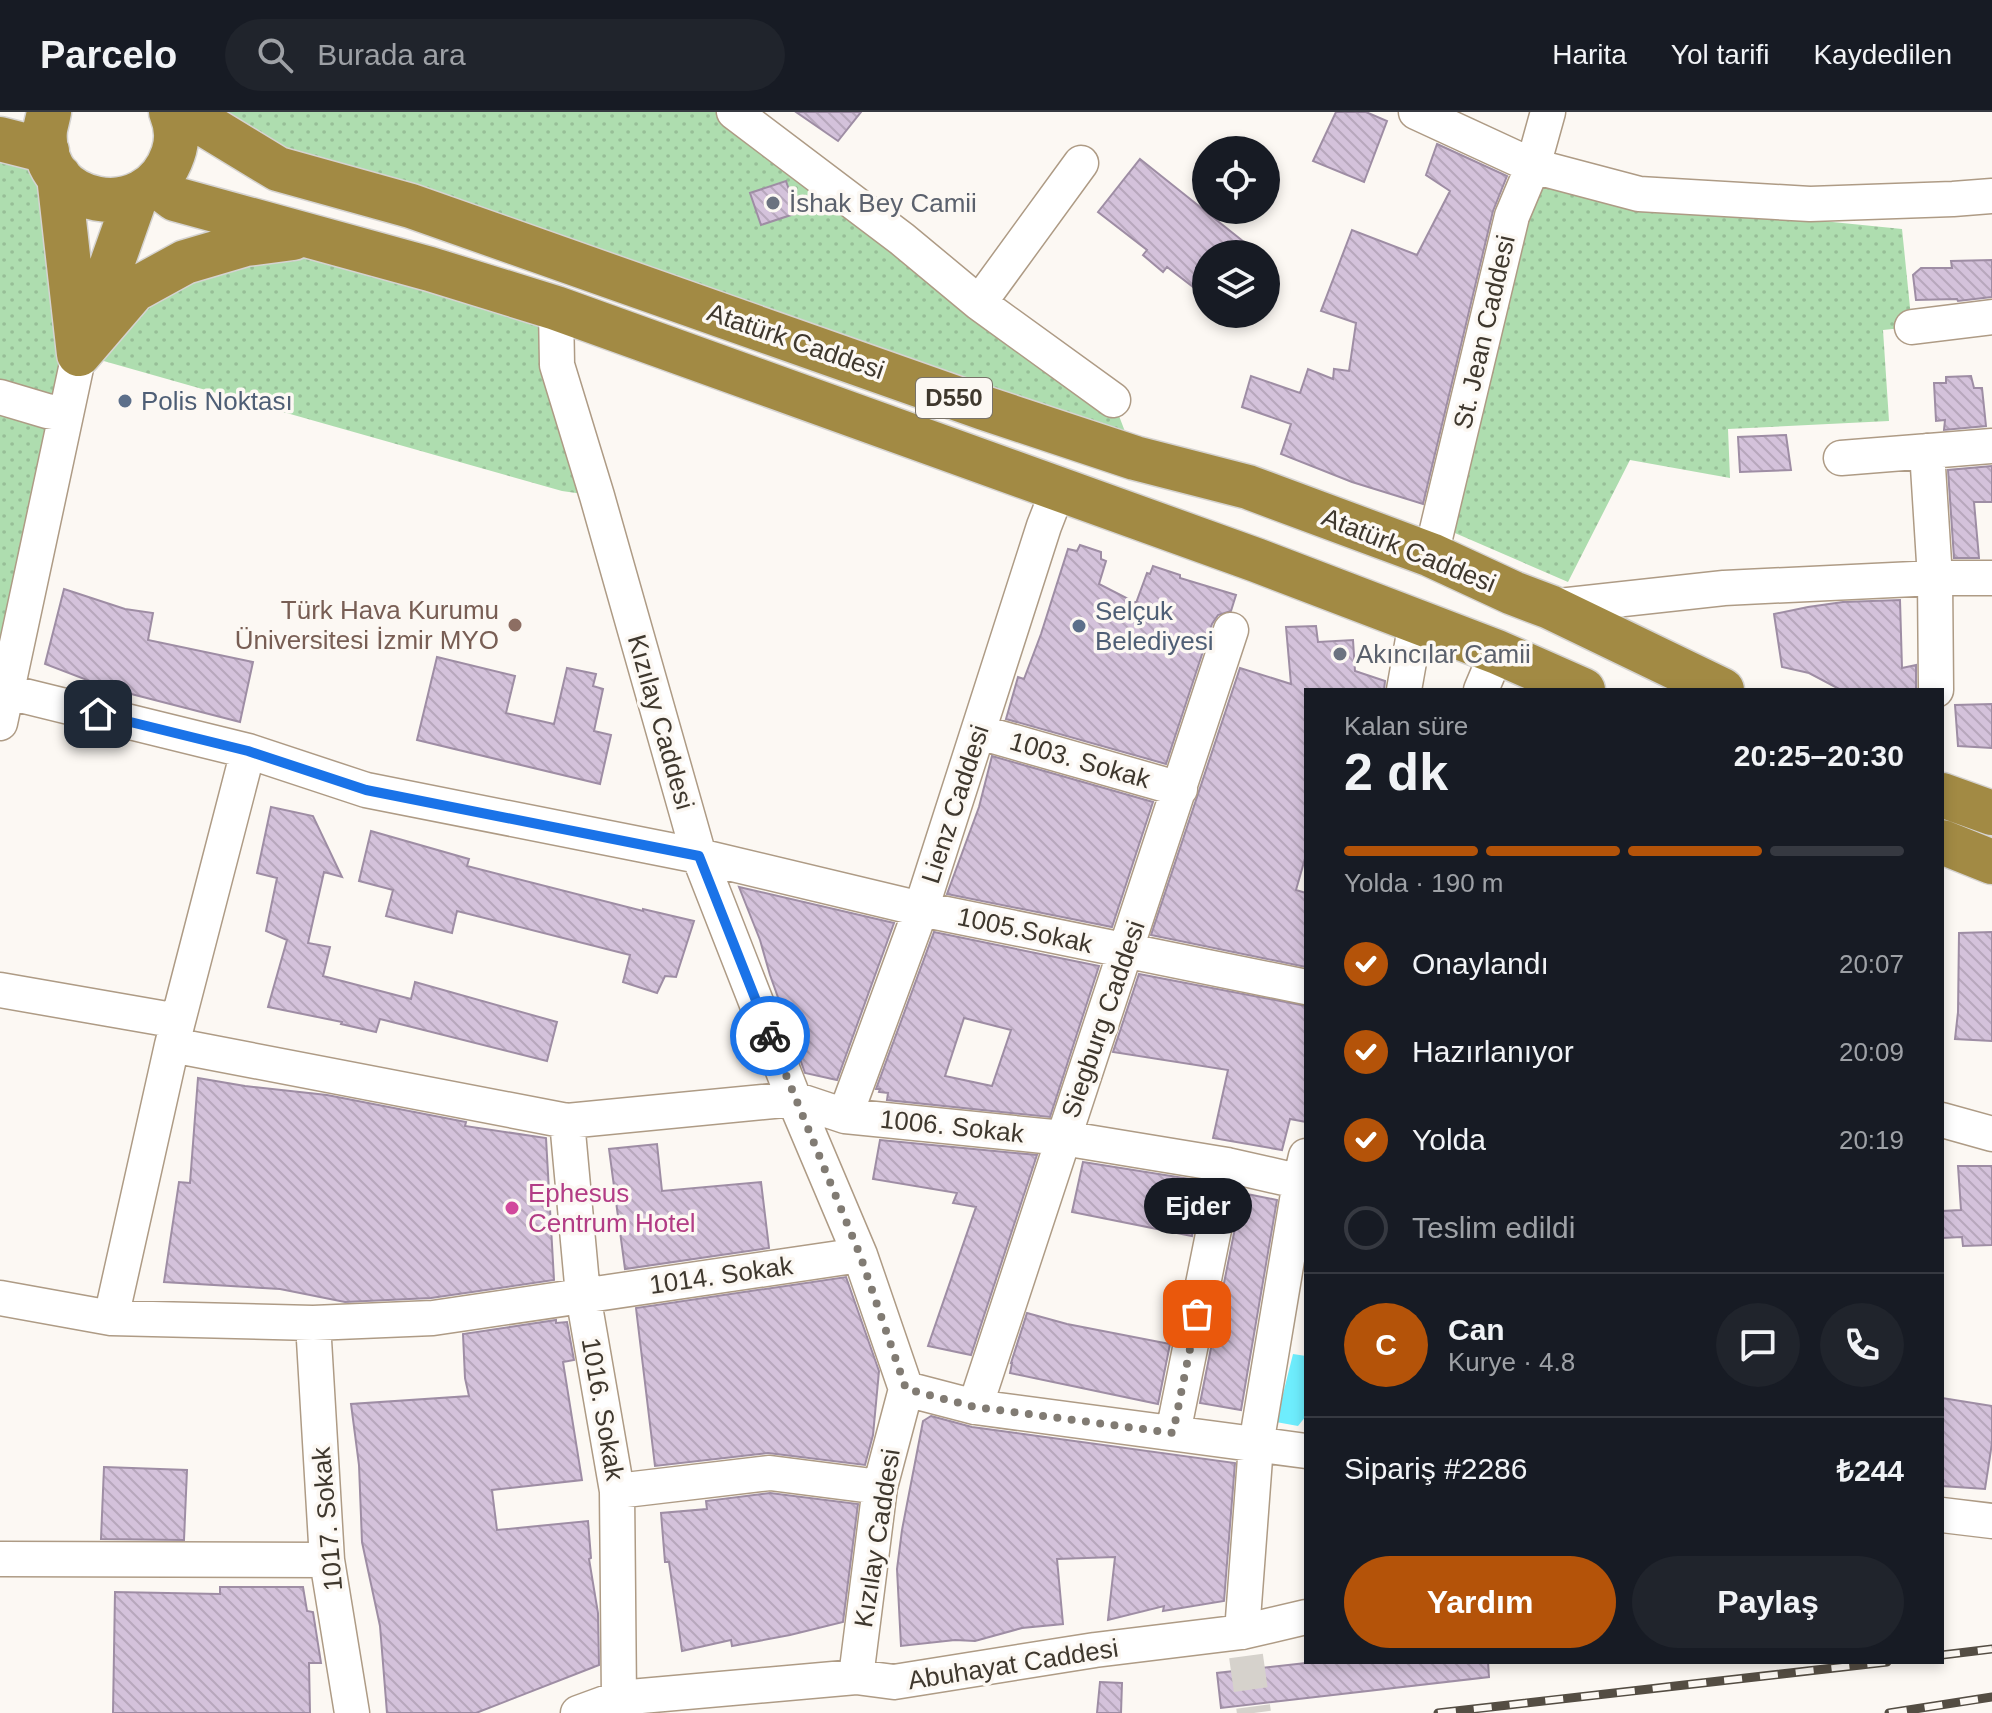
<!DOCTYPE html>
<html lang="tr">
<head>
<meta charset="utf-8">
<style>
	:root { --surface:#171b24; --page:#20242c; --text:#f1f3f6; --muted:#9ea1a6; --line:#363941; --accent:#b45309 }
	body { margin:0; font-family:Arial,sans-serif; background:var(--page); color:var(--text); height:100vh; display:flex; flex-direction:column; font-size:30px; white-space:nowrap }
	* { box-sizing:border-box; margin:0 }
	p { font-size:26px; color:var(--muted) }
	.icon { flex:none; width:44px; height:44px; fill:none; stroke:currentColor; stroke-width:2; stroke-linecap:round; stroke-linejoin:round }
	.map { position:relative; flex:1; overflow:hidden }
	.details { position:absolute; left:1304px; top:576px; width:640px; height:976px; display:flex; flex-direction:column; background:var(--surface); border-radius:0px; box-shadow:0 4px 12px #0003 }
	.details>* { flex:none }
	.buttons { position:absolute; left:1192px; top:24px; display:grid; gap:16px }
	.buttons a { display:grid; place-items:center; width:88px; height:88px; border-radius:50%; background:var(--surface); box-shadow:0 4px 12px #0003; font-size:40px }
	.pin { position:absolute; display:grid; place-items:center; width:68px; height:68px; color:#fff; margin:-34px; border-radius:16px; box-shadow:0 4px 12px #0006 }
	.courier { position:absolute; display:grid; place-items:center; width:80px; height:80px; margin:-40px; border:6px solid #1a73e8; border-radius:50%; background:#fff; color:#222; box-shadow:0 2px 10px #0007 }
	.bubble { position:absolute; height:56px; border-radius:28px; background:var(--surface); box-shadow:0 4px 12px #0003; font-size:26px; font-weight:800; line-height:56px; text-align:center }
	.headline em { font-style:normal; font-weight:800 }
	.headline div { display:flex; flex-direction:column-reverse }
	.headline { display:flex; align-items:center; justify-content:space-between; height:136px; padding:0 40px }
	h1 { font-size:52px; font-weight:800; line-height:60px }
	.bar { display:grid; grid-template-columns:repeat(4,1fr); gap:12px 8px; align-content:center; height:96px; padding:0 40px }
	.bar i { height:10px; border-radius:6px; background:var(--line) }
	.bar .current { background:var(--accent) }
	.bar p { grid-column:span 4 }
	.line { display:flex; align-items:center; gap:20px; padding:0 40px; border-top:2px solid var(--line) }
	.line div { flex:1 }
	.round { display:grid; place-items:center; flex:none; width:84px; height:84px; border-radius:42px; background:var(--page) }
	ol { padding:0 40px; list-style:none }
	li { display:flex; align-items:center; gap:24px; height:88px }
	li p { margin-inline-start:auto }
	li .icon { padding:8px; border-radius:50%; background:var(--accent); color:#fff; stroke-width:4 }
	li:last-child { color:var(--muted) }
	li i { width:44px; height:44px; border:4px solid var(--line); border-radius:50% }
	.primary-button { display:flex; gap:16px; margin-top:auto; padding:16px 40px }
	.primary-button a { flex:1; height:92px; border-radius:48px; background:var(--accent); color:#fff; font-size:32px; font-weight:800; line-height:92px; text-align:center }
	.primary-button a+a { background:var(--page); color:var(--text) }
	header { display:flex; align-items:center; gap:48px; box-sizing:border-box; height:112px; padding:0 40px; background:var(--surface); border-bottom:2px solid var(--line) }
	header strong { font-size:38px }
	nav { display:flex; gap:44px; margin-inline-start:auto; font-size:28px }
	.search { width:560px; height:72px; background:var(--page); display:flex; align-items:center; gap:20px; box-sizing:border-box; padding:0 28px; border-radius:44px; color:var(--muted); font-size:30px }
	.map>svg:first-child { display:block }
	.park { fill:url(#park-dots) }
	.water { fill:#6eedfd }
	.building { fill:url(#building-back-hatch); stroke:#9e8da4; stroke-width:2; fill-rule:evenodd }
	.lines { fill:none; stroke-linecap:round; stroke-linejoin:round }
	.minor-tunnel { stroke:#d6d2cc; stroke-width:34; stroke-dasharray:34 17; stroke-linecap:butt }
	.minor-casing { stroke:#ae9b85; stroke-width:37 }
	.highway-casing { stroke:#d5d3d1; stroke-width:47 }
	.minor { stroke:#fff; stroke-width:34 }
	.highway { stroke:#a28a44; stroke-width:44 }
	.rail-casing { stroke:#544d43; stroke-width:9 }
	.rail { stroke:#fcf8f3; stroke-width:6; stroke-dasharray:18; stroke-linecap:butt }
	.done { stroke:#817b73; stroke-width:8; stroke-dasharray:0 14.4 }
	.route { stroke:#1a73e8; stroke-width:10 }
	.worship-dot { fill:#6b7280; stroke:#fcf8f3; stroke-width:3 }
	.service-dot { fill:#5c6f8a; stroke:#fcf8f3; stroke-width:3 }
	.education-dot { fill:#8d6e63; stroke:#fcf8f3; stroke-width:3 }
	.hotel-dot { fill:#d1479c; stroke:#fcf8f3; stroke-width:3 }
	.labels { text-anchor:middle; stroke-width:7; stroke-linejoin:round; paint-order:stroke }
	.shield { fill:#fcf8f3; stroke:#787269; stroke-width:2 }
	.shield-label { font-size:24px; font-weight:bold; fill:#3f382e }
	.worship-label { font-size:26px; fill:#5b616d; stroke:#fcf8f3; text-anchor:start }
	.street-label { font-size:26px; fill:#3f382e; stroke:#fcf8f3 }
	.service-label { font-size:26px; fill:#4e5e75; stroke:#fcf8f3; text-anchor:start }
	.education-label { font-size:26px; fill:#785e54; stroke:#fcf8f3; text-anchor:end }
	.hotel-label { font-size:26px; fill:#b23c85; stroke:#fcf8f3; text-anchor:start }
</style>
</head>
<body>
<header>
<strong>Parcelo</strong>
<div class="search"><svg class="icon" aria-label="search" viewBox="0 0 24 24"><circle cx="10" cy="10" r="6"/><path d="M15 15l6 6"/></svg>Burada ara</div>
<nav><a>Harita</a><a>Yol tarifi</a><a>Kaydedilen</a></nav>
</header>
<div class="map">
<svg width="1992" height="1601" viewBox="0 0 1992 1601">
	<defs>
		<pattern id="park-dots" width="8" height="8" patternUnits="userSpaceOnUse" patternTransform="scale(2)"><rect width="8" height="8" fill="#aeddaf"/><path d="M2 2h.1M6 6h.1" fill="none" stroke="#97be97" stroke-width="1.8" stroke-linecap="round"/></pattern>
		<pattern id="building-back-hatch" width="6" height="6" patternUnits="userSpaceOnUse" patternTransform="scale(2)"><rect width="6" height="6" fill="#d4c2db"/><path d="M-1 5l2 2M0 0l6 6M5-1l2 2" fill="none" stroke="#b7a7bc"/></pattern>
	</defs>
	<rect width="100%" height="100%" fill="#fcf8f3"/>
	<path class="park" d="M 184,0 L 734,0 L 1113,288 L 1135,346 Z
		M 0,27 L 47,39 L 79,241 L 134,178 L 246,132 L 556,196 L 597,384 L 562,379 L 79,242 L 0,578 Z
		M 1538,66 L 1622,89 L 1902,117 L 1912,215 L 1883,218 L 1889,309 L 1728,317 L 1730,366 L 1630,348 L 1568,470 L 1448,418 Z"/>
	<path class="water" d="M 1293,1242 L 1306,1244 L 1306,1304 L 1298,1314 L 1276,1310 Z"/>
	<path class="building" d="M 796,0 L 861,0 L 838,29 Z
		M 1336,0 L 1366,0 L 1387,9 L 1364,70 L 1313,49 Z
		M 1437,32 L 1507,64 L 1493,99 L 1423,392 L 1352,370 L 1281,342 L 1291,312 L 1242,295 L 1251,264 L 1300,281 L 1308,257 L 1333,267 L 1334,257 L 1349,259 L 1356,211 L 1321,199 L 1352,118 L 1417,143 L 1450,79 L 1426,63 Z
		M 1140,47 L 1259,142 L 1206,142 L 1206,185 L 1167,155 L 1163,160 L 1143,143 L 1147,138 L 1098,100 Z
		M 786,69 L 797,101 L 761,113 L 750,81 Z
		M 1992,148 L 1992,185 L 1958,189 L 1957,187 L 1916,188 L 1913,163 L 1921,156 L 1952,156 L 1951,149 Z
		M 1971,264 L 1974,276 L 1982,276 L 1986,314 L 1944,318 L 1945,308 L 1936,309 L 1934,271 L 1946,271 L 1946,265 Z
		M 1786,323 L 1791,358 L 1740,360 L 1738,325 Z
		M 1992,354 L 1992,390 L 1974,390 L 1979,446 L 1954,446 L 1948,358 Z
		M 1080,433 L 1101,440 L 1101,447 L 1106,449 L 1099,472 L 1136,491 L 1147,461 L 1150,462 L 1153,454 L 1180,463 L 1180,466 L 1236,483 L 1231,499 L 1218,503 L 1212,512 L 1166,652 L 1006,607 L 1018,565 L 1024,567 L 1041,522 L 1068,437 L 1077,439 Z
		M 64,477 L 125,497 L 153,501 L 148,528 L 253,550 L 240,610 L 108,576 L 45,552 Z
		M 1900,488 L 1902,556 L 1916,553 L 1916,578 L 1841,578 L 1809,561 L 1782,555 L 1774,502 L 1808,495 L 1843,490 Z
		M 1316,514 L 1318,530 L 1353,528 L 1355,559 L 1385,569 L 1384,578 L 1306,578 L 1306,743 L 1296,778 L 1306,781 L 1306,855 L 1151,823 L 1240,556 L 1291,572 L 1286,515 Z
		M 437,545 L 515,564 L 506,601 L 554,612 L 567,556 L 596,562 L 593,574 L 603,577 L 594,619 L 611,623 L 600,672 L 417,628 Z
		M 1992,592 L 1992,636 L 1958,634 L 1955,593 Z
		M 992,644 L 1153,690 L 1112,815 L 947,782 L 979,695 Z
		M 271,695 L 313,704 L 342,765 L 324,760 L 308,831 L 330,835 L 323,864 L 411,887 L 415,870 L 557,910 L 547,949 L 380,907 L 376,920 L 341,912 L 342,910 L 268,895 L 287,828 L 266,819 L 277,766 L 257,761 Z
		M 371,719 L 469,747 L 467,754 L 643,799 L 643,797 L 694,809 L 676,865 L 665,864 L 657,881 L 623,870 L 630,843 L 457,799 L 452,821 L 386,804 L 393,778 L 359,769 Z
		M 739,775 L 894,811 L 837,968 L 805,961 L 770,863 L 760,828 Z
		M 934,820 L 1099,854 L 1050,1005 L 887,988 L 888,981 L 879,980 L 880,977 L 876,977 ZM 964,906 L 1011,918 L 992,974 L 945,964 Z
		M 1992,820 L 1992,929 L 1955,927 L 1958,900 L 1959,821 Z
		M 1139,862 L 1306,894 L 1306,1010 L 1290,1007 L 1282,1038 L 1213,1026 L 1228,958 L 1113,940 Z
		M 198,966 L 245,974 L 327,983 L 466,1010 L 465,1014 L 546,1026 L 554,1168 L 431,1186 L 345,1190 L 280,1177 L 164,1170 L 179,1070 L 190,1071 Z
		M 880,1028 L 1037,1043 L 971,1243 L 928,1234 L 976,1095 L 953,1091 L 957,1081 L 873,1067 Z
		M 657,1032 L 662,1079 L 761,1070 L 769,1136 L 625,1157 L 609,1037 Z
		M 1083,1050 L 1203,1069 L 1192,1124 L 1072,1100 Z
		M 1958,1054 L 1992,1054 L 1992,1133 L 1963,1134 L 1962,1125 L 1942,1126 L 1942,1099 L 1961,1098 Z
		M 1242,1081 L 1277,1088 L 1241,1298 L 1200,1291 Z
		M 846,1165 L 879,1259 L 873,1323 L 865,1353 L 768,1341 L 655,1354 L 636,1196 Z
		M 1027,1201 L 1067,1212 L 1170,1232 L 1158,1292 L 1010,1261 L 1012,1251 L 1011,1251 Z
		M 556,1208 L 556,1211 L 567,1210 L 574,1248 L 563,1250 L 582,1368 L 492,1378 L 497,1418 L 588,1409 L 591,1446 L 589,1447 L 598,1501 L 599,1553 L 476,1601 L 387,1601 L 380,1514 L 362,1430 L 359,1353 L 351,1292 L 469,1284 L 465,1266 L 463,1222 Z
		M 1942,1286 L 1992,1294 L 1992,1331 L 1985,1377 L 1942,1374 Z
		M 931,1304 L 972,1315 L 1235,1351 L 1224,1489 L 1163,1499 L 1164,1494 L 1108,1508 L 1115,1445 L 1057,1447 L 1063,1512 L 1022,1516 L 975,1529 L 955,1528 L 901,1534 L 897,1457 L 902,1418 L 923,1309 Z
		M 104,1355 L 187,1358 L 184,1428 L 101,1427 Z
		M 770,1381 L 858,1392 L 843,1510 L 790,1523 L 732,1534 L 731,1528 L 682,1539 L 669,1450 L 665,1450 L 661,1401 L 707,1397 L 706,1389 Z
		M 220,1475 L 303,1475 L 307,1499 L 313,1500 L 321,1551 L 309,1551 L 310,1601 L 113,1601 L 115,1480 L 220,1482 Z
		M 1315,1550 L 1488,1550 L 1489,1565 L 1221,1596 L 1217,1561 Z
		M 1100,1570 L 1122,1571 L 1121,1601 L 1097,1601 Z"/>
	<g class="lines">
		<path class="minor-tunnel" d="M 1246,1544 L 1254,1601"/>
		<g class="minor-casing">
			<path id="minor" d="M 734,0 L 902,127 L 979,191 L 1113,288
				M 1416,0 L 1533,54 L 1639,82 L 1810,92 L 1953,87 L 1992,84
				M 979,191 L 1081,51
				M 556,196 L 557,253 L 597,384 L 699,744 L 794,987 L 860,1143 L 906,1277 L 880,1375 L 856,1565
				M 1912,215 L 1992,205
				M 0,285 L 47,299 L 65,302
				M 1927,339 L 1935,466 L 1936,578
				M 1841,346 L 1992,334
				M 1431,443 L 1512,104 L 1533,54 L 1548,0
				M 1550,495 L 1724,476 L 1935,466 L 1992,466
				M 0,578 L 248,639 L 366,678 L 699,744 L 921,797 L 1306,875
				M 1404,578 L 1416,510
				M 1481,578 L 1497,540
				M 0,611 L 79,242
				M 979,620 L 1180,677
				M 0,878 L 178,909 L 172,933 L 567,1009 L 794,987 L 845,1004 L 1063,1026 L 1227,1053 L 1306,1071
				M 178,909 L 248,639
				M 845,1004 L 921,797 L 1044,414 L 1058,378
				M 1942,1008 L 1992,1022
				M 567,1009 L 583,1183 L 617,1379 L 619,1586
				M 0,1186 L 111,1206 L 313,1211 L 433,1206 L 860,1143
				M 111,1206 L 172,933
				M 313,1211 L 327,1448 L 352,1601
				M 906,1277 L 975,1295 L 1306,1339
				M 975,1295 L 1231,518
				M 1173,1321 L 1227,1053
				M 617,1379 L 770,1361 L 880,1375
				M 1942,1403 L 1992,1409
				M 0,1447 L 327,1448
				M 1242,1520 L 1256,1333 L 1300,1070 L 1306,1044
				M 578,1601 L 619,1586 L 856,1565 L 894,1570 L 1095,1538 L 1242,1520 L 1306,1505"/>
		</g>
		<g class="highway-casing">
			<path id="highway" d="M 49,0 C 48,6 46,12 45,18 C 38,95 148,116 173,42 C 178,28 177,14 171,0
				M 184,0 L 278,57 L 411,94 L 984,296 L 1135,346 L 1248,375 L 1431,443 L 1513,481 L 1550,495 L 1722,578
				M 0,27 L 47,39
				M 59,64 L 79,242
				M 155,72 L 175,87 L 430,157 L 556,196 L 1256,448 L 1497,540 L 1583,578
				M 90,214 L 136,84
				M 79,242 L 134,178 L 185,150 L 246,132 L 293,126
				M 1942,683 L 1992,701
				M 1942,730 L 1992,750"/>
		</g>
		<use href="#minor" class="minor"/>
		<use href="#highway" class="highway"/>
		<g class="rail-casing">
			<path id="rail" d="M 1942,1543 L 1992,1537
				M 1438,1601 L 1887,1550
				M 1889,1601 L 1992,1585"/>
		</g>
		<use href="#rail" class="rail"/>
	</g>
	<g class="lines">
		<path class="done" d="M 770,924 L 860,1143 L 906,1277 L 975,1295 L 1173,1321 L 1197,1202"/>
		<path class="route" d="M 98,602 L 248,639 L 366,678 L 699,744 L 770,924"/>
	</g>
	<g class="worship-dot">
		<circle cx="773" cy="91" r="8"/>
		<circle cx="1340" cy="542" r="8"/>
	</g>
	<g class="service-dot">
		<circle cx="125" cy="289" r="8"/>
		<circle cx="1079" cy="514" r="8"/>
	</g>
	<circle class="education-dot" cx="515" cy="513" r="8"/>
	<circle class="hotel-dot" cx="512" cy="1096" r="8"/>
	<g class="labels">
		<rect class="shield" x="916" y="266" width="76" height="40" rx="6"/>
		<g class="shield-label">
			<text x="954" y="294">D550</text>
		</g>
		<g class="worship-label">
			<text x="789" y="100">İshak Bey Camii</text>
			<text x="1356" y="551">Akıncılar Camii</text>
		</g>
		<g class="street-label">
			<text transform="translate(1484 220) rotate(-77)" y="9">St. Jean Caddesi</text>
			<text transform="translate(796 229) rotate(19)" y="9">Atatürk Caddesi</text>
			<text transform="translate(1409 438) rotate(22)" y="9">Atatürk Caddesi</text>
			<text transform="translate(661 610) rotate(74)" y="9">Kızılay Caddesi</text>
			<text transform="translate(1080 648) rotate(16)" y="9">1003. Sokak</text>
			<text transform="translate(955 692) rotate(-72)" y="9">Lienz Caddesi</text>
			<text transform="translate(1025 818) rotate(12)" y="9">1005.Sokak</text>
			<text transform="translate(1103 907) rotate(-71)" y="9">Siegburg Caddesi</text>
			<text transform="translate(952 1014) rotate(6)" y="9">1006. Sokak</text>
			<text transform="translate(721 1163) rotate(-8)" y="9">1014. Sokak</text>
			<text transform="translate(603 1297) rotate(80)" y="9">1016. Sokak</text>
			<text transform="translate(327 1407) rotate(-95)" y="9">1017. Sokak</text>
			<text transform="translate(877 1426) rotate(-81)" y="9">Kızılay Caddesi</text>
			<text transform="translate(1013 1552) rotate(-9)" y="9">Abuhayat Caddesi</text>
		</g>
		<g class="service-label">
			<text x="141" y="298">Polis Noktası</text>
			<text x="1095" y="508">Selçuk<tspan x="1095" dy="30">Belediyesi</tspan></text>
		</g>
		<g class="education-label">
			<text x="499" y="507">Türk Hava Kurumu<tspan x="499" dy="30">Üniversitesi İzmir MYO</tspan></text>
		</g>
		<g class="hotel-label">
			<text x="528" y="1090">Ephesus<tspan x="528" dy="30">Centrum Hotel</tspan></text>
		</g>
	</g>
</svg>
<div class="buttons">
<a><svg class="icon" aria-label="locate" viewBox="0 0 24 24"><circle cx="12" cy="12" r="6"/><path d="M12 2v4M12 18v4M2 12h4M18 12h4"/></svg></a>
<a><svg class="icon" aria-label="layers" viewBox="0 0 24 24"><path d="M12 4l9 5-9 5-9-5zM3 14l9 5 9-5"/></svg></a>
</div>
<div class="pin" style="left:1197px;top:1202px;background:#ea580c"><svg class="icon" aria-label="bag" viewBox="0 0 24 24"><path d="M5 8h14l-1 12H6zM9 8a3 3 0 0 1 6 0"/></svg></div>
<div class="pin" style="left:98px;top:602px;background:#1f2937"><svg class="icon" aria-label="home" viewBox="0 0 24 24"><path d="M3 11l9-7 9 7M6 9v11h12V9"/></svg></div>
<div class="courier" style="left:770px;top:924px"><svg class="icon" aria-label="bike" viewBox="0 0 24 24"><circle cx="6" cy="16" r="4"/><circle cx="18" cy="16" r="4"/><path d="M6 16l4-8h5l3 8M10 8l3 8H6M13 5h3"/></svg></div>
<div class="bubble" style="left:1144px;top:1066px;width:108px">Ejder</div>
<section class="details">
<div class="headline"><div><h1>2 dk</h1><p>Kalan süre</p></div><em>20:25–20:30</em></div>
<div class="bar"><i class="current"></i><i class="current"></i><i class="current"></i><i></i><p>Yolda · 190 m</p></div>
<ol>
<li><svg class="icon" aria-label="check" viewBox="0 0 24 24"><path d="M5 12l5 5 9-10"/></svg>Onaylandı<p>20:07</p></li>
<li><svg class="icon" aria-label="check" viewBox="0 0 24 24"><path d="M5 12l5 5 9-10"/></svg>Hazırlanıyor<p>20:09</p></li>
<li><svg class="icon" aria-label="check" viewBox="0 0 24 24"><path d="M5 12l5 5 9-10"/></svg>Yolda<p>20:19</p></li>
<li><i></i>Teslim edildi</li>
</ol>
<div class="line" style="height:144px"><b class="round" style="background:var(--accent);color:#fff">C</b><div><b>Can</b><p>Kurye · 4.8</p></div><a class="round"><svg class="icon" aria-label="chat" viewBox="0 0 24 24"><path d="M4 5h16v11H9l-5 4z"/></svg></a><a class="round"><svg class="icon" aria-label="phone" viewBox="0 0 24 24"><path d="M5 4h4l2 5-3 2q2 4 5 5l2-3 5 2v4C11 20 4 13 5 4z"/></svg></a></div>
<div class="line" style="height:104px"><div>Sipariş #2286</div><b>₺244</b></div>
<div class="primary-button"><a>Yardım</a><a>Paylaş</a></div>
</section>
</div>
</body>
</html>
